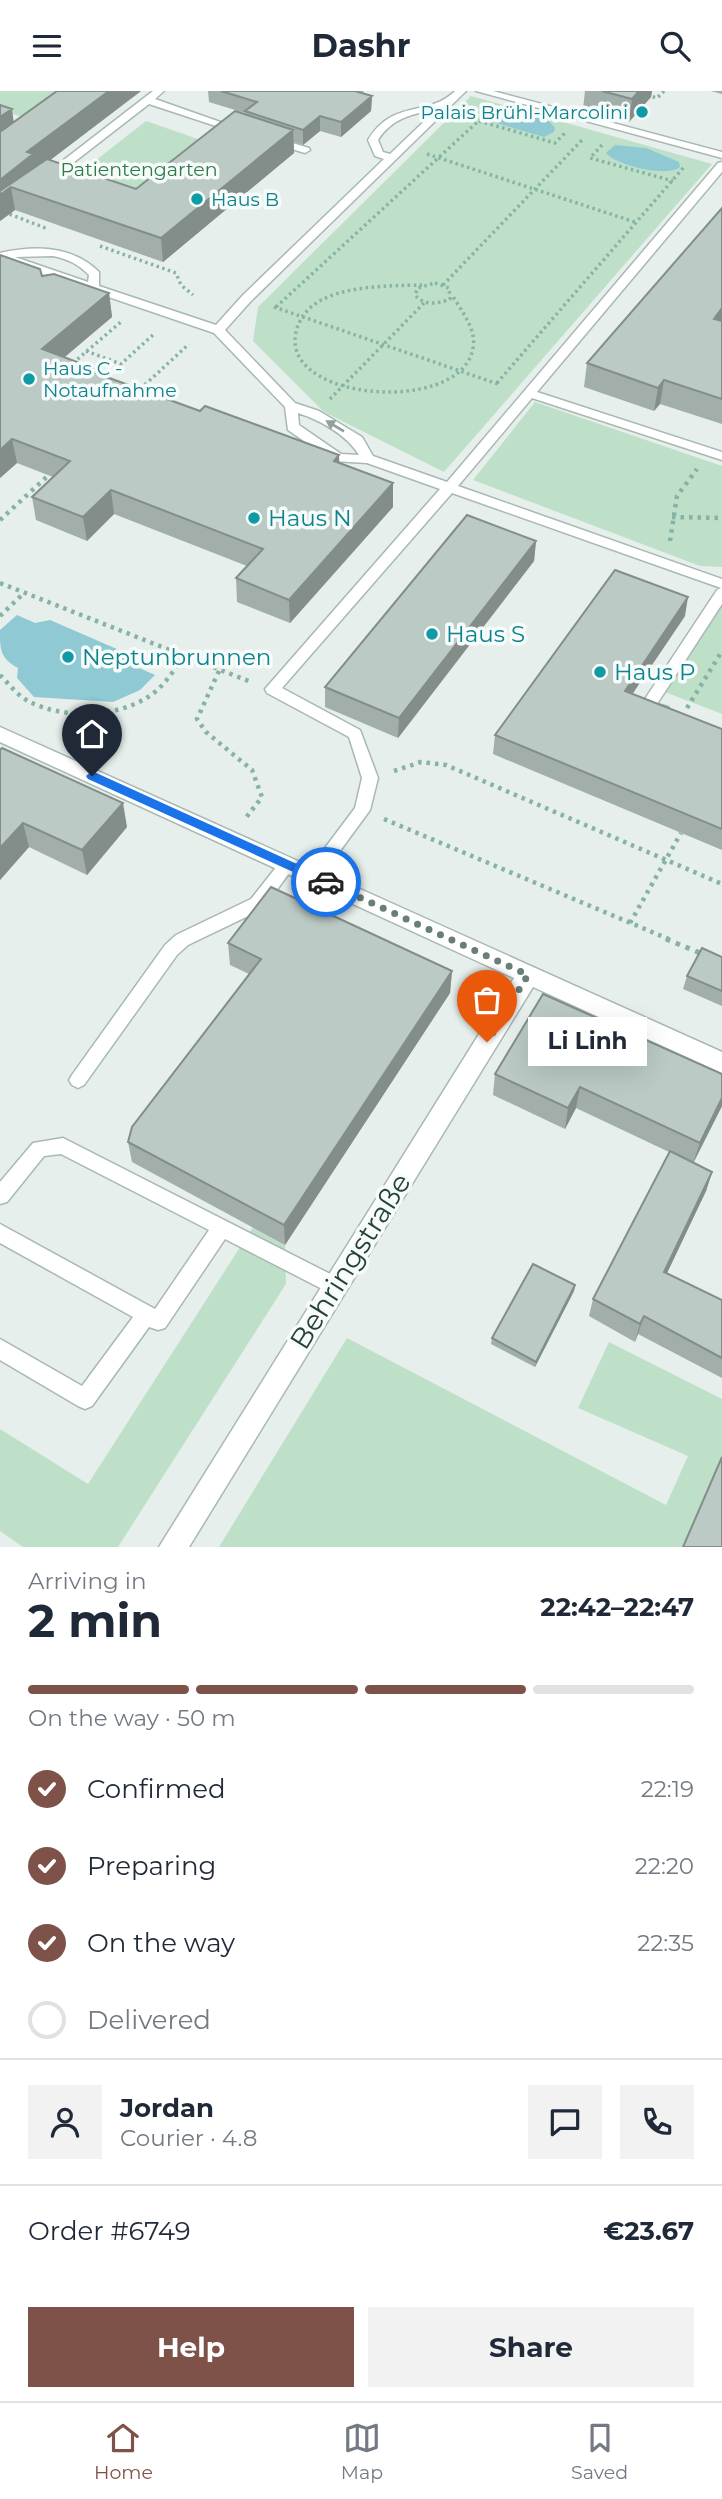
<!DOCTYPE html>
<html lang="en">
<head>
<meta charset="utf-8">
<style>
	:root { --surface:#fff; --page:#f2f2f3; --text:#1f2937; --muted:#747a83; --line:#e0e1e3; --accent:#7f5249 }
	body { margin:0; font-family:Montserrat,sans-serif; background:var(--page); color:var(--text); height:100vh; display:flex; flex-direction:column; font-size:26px; white-space:nowrap }
	* { box-sizing:border-box; margin:0 }
	p { font-size:23px; color:var(--muted) }
	.icon { flex:none; width:38px; height:38px; fill:none; stroke:currentColor; stroke-width:2; stroke-linecap:round; stroke-linejoin:round }
	.map { position:relative; height:1456px; overflow:hidden }
	.sheet { display:flex; flex-direction:column; background:var(--surface); flex:1 }
	.sheet>* { flex:none }
	.pin { position:absolute; display:grid; place-items:center; width:60px; height:60px; color:#fff; margin:-72px -30px; border-radius:50% 50% 50% 0; rotate:-45deg; box-shadow:0 0 7px #0007 }
	.pin .icon { rotate:45deg }
	.courier { position:absolute; display:grid; place-items:center; width:70px; height:70px; margin:-35px; border:5px solid #1a73e8; border-radius:50%; background:#fff; color:#222; box-shadow:0 2px 9px #0007 }
	.bubble { position:absolute; height:49px; border-radius:0px; background:var(--surface); box-shadow:0 7px 28px #0002; font-size:23px; font-weight:700; line-height:49px; text-align:center }
	.summary em { font-style:normal; font-weight:700 }
	.summary div { display:flex; flex-direction:column-reverse }
	.summary { display:flex; align-items:center; justify-content:space-between; height:119px; padding:0 28px }
	h1 { font-size:46px; font-weight:700; line-height:52px }
	.bar { display:grid; grid-template-columns:repeat(4,1fr); gap:10px 7px; align-content:center; height:84px; padding:0 28px }
	.bar i { height:9px; border-radius:5px; background:var(--line) }
	.bar .on { background:var(--accent) }
	.bar p { grid-column:span 4 }
	.line { display:flex; align-items:center; gap:18px; padding:0 28px; border-top:2px solid var(--line) }
	.line div { flex:1 }
	.round { display:grid; place-items:center; flex:none; width:74px; height:74px; border-radius:0px; background:var(--page) }
	ol { padding:0 28px; list-style:none }
	li { display:flex; align-items:center; gap:21px; height:77px }
	li p { margin-inline-start:auto }
	li .icon { padding:7px; border-radius:50%; background:var(--accent); color:#fff; stroke-width:4 }
	li:last-child { color:var(--muted) }
	li i { width:38px; height:38px; border:4px solid var(--line); border-radius:50% }
	.button { display:flex; gap:14px; margin-top:auto; padding:14px 28px }
	.button a { flex:1; height:80px; border-radius:0px; background:var(--accent); color:#fff; font-size:28px; font-weight:700; line-height:80px; text-align:center }
	.button a+a { background:var(--page); color:var(--text) }
	header { display:flex; justify-content:space-between; align-items:center; height:91px; padding:0 28px; background:var(--surface); font-size:32px; font-weight:700 }
	.tabs { display:flex; justify-content:space-around; align-items:center; height:98px; border-top:2px solid var(--line); background:var(--surface); font-size:19px; color:var(--muted) }
	.tabs a { display:grid; justify-items:center; gap:4px }
	.tabs .on { color:var(--accent) }
	.map>svg:first-child { display:block }
	.green { fill:#bfe0c8 }
	.water { fill:#8ec9d4 }
	.lines { fill:none; stroke-linecap:round; stroke-linejoin:round }
	.service-casing { stroke:#a8b8b2; stroke-width:3 }
	.minor-casing { stroke:#a8b8b2; stroke-width:3 }
	.path-far2 { stroke:#86b3a5; stroke-width:3.5; stroke-dasharray:2.5 3.5; stroke-linecap:butt }
	.path-far1 { stroke:#86b3a5; stroke-width:4.5; stroke-dasharray:3.5 5; stroke-linecap:butt }
	.path { stroke:#86b3a5; stroke-width:5; stroke-dasharray:4.5 6; stroke-linecap:butt }
	.service { fill:#fff; fill-rule:evenodd }
	.minor { fill:#fff; fill-rule:evenodd }
	.wall { fill:#a1aea9 }
	.shaded-wall { fill:#838d89 }
	.building { fill:#bbcac4; stroke:#838d89; stroke-width:2 }
	.oneway { fill:#92a09c }
	.route { fill:#1a73e8 }
	.done { stroke:#687f78; stroke-width:7; stroke-dasharray:0 12.6 }
	.culture-dot { fill:#0f9aa8; stroke:#f7fbf9; stroke-width:2.5 }
	.labels { text-anchor:middle; stroke-width:7; stroke-linejoin:round; paint-order:stroke }
	.far-culture-label { font-size:19px; fill:#0d838f; stroke:#f7fbf9; text-anchor:start }
	.far-park-label { font-size:19px; fill:#2d7a4b; stroke:#f7fbf9 }
	.culture-label { font-size:23px; fill:#0d838f; stroke:#f7fbf9; text-anchor:start }
	.near-street-label { font-size:28px; fill:#24423a; stroke:#f7fbf9 }
</style>
</head>
<body>
<header><svg class="icon" aria-label="menu" viewBox="0 0 24 24"><path d="M4 6h16M4 12h16M4 18h16"/></svg>Dashr<svg class="icon" aria-label="search" viewBox="0 0 24 24"><circle cx="10" cy="10" r="6"/><path d="M15 15l6 6"/></svg></header>
<div class="map">
<svg width="722" height="1456" viewBox="0 0 722 1456">
	<rect width="100%" height="100%" fill="#e6efeb"/>
	<path class="green" d="M 0,0 L 66,0 L 29,28 L 0,19 Z
		M 471,5 L 712,73 L 444,381 L 324,321 L 253,250 L 258,216 Z
		M 146,30 L 221,56 L 139,121 L 63,95 Z
		M 535,311 L 722,375 L 722,476 L 700,475 L 473,389 Z
		M 722,510 L 722,623 L 665,601 Z
		M 253,1136 L 285,1154 L 286,1193 L 118,1456 L 23,1456 L 0,1440 L 0,1338 L 88,1393 Z
		M 347,1247 L 666,1414 L 688,1365 L 578,1317 L 609,1251 L 722,1308 L 722,1456 L 219,1456 Z"/>
	<path class="water" d="M 506,18 L 549,30 L 555,37 L 554,41 L 544,46 L 486,29 L 488,22 Z
		M 615,54 L 646,57 L 679,71 L 680,76 C 667,87 615,74 606,62 Z
		M 17,524 L 35,532 L 50,529 L 133,565 L 137,576 L 155,584 L 140,599 L 113,611 L 34,606 L 17,587 L 18,577 C 0,567 0,559 0,539 Z"/>
	<g class="lines">
		<g class="service-casing">
			<path id="service" d="M 153,0 L 164,0 L 155,8 L 243,39 L 234,41 L 149,13 L 51,89 L 43,89 L 43,85 Z
				M 455,0 L 466,0 L 251,210 L 225,239 L 295,312 L 319,320 L 362,346 L 373,365 L 447,391 L 718,72 L 722,71 L 722,81 L 537,301 L 722,361 L 722,369 L 532,307 L 458,395 L 722,488 L 722,513 L 657,613 L 668,616 L 670,620 L 668,624 L 663,625 L 643,619 L 641,615 L 643,611 L 717,499 L 721,497 L 452,402 L 282,597 L 360,639 L 378,687 L 370,719 L 318,790 L 306,790 L 304,785 L 355,717 L 362,687 L 349,646 L 267,602 L 265,598 L 440,398 L 367,372 L 333,370 L 288,339 L 285,316 L 214,242 L 0,169 L 0,162 C 35,154 73,155 99,181 L 99,195 L 216,234 L 243,204 L 384,68 L 375,65 L 368,49 C 394,7 427,27 455,0 ZM 436,19 L 390,63 L 383,61 L 378,49 C 391,28 413,22 436,19 ZM 53,165 C 68,168 78,173 89,184 L 88,191 L 15,166 ZM 298,322 C 320,329 347,344 359,364 L 341,363 L 299,334 Z
				M 476,0 L 493,0 L 722,61 L 722,67 Z
				M 276,47 L 309,57 L 310,59 L 305,62 L 272,52 L 272,48 Z
				M 287,768 L 293,770 L 295,774 L 263,818 L 188,854 L 177,864 L 84,994 L 78,997 L 72,994 L 69,989 L 72,984 L 165,854 L 176,844 L 251,808 L 281,770 Z
				M 63,1047 L 342,1189 L 345,1195 L 342,1201 L 335,1204 L 328,1201 L 225,1148 L 165,1237 L 158,1239 L 149,1236 L 92,1315 L 85,1318 L 78,1315 L 0,1269 L 0,1248 L 82,1295 L 133,1226 L 0,1152 L 0,1133 L 155,1218 L 209,1139 L 61,1063 L 44,1065 L 7,1111 L 0,1113 L 0,1091 L 33,1052 Z"/>
		</g>
		<g class="minor-casing">
			<path id="minor" d="M 0,636 L 722,961 L 722,982 L 533,896 L 189,1456 L 159,1456 L 514,887 L 0,651 Z"/>
		</g>
		<path class="path-far2" d="M 647,4 L 657,7 L 664,0
			M 479,30 L 555,52 L 565,42
			M 602,54 L 590,67 L 673,90
			M 427,63 L 638,132
			M 4,121 L 48,138
			M 100,155 L 176,182 L 181,194 L 193,204
			M 435,192 L 449,197 L 450,208 C 438,213 424,215 415,204 L 418,197 Z
			M 422,194 C 387,195 318,193 300,230 C 261,309 461,328 473,257 C 477,239 461,219 452,204
			M 443,194 L 583,48
			M 274,216 L 498,293
			M 276,216 L 486,23
			M 86,260 L 121,273 L 155,242
			M 73,272 L 122,230
			M 497,292 L 684,76
			M 136,302 L 189,253
			M 330,308 L 424,212"/>
		<path class="path-far1" d="M 672,426 L 722,427
			M 0,429 L 53,380
			M 670,450 L 677,405 L 697,378
			M 0,492 L 251,591
			M 0,525 L 24,502
			M 219,580 L 197,628 L 206,641 L 252,679 L 262,706 L 245,728
			M 0,584 C 9,593 17,604 28,610 C 62,628 115,627 148,606 C 163,597 173,580 184,566
			M 687,617 L 722,560
			M 394,680 L 421,671 L 446,674 L 722,793
			M 384,728 L 671,849
			M 630,832 L 681,742"/>
		<path class="path" d="M 666,848 L 705,864"/>
		<use href="#service" class="service"/>
		<use href="#minor" class="minor"/>
	</g>
	<path class="wall" d="M 57,0 L 141,0 L 50,69 L 136,98 L 246,24 L 245,22 L 209,11 L 208,0 L 364,0 L 362,2 L 372,5 L 371,20 L 341,46 L 320,40 L 303,54 L 294,51 L 294,62 L 163,171 L 15,119 L 0,130 L 14,31 Z
		M 585,0 L 652,0 L 651,6 L 629,31 L 583,18 Z
		M 711,0 L 722,0 L 722,3 Z
		M 722,117 L 722,333 L 660,313 L 654,320 L 584,296 L 587,272 Z
		M 42,185 L 109,202 L 112,226 L 64,266 L 94,281 L 200,320 L 339,364 L 339,372 L 393,392 L 393,416 L 290,532 L 237,511 L 236,487 L 247,475 L 114,423 L 87,450 L 36,429 L 32,406 L 53,386 L 17,372 L 0,387 Z
		M 536,450 L 534,470 L 398,647 L 325,616 L 325,596 Z
		M 685,525 L 632,603 L 722,638 L 722,759 L 493,663 L 495,644 Z
		M 0,659 L 127,736 L 87,784 L 29,756 L 0,789 Z
		M 228,852 L 452,880 L 450,902 L 285,1154 L 132,1071 L 128,1051 L 249,883 L 230,874 Z
		M 722,866 L 722,915 L 683,898 L 687,885 Z
		M 495,983 L 722,983 L 722,1015 L 694,1071 L 712,1081 L 706,1100 L 667,1182 L 722,1209 L 722,1287 L 638,1243 L 635,1251 L 589,1225 L 593,1208 L 669,1061 L 576,1017 L 565,1038 L 493,1004 Z
		M 575,1194 L 574,1200 L 535,1276 L 491,1253 L 492,1247 Z"/>
	<path class="shaded-wall" d="M 109,0 L 141,0 L 36,80 L 11,96 L 15,119 L 0,130 L 0,89 L 27,61 Z
		M 639,0 L 652,0 L 651,6 L 629,31 L 632,8 Z
		M 372,5 L 371,20 L 341,46 L 341,31 Z
		M 12,18 L 15,41 L 0,52 L 0,26 Z
		M 320,25 L 320,40 L 303,54 L 303,39 Z
		M 293,39 L 294,62 L 163,171 L 161,147 Z
		M 109,202 L 112,226 L 46,282 L 42,258 Z
		M 722,217 L 722,235 L 714,228 Z
		M 664,289 L 660,313 L 654,320 L 658,297 Z
		M 12,348 L 17,372 L 0,387 L 0,359 Z
		M 339,364 L 340,388 L 334,370 Z
		M 393,392 L 393,416 L 290,532 L 289,509 Z
		M 111,399 L 114,423 L 87,450 L 83,426 Z
		M 536,450 L 534,470 L 398,647 L 399,627 Z
		M 688,506 L 685,525 L 621,620 L 625,600 Z
		M 123,712 L 127,736 L 87,784 L 82,759 Z
		M 23,732 L 29,756 L 0,789 L 0,757 Z
		M 452,880 L 450,902 L 285,1154 L 284,1134 Z
		M 580,996 L 576,1017 L 565,1038 L 568,1017 Z
		M 722,1007 L 722,1015 L 693,1072 L 700,1052 Z
		M 712,1081 L 706,1100 L 659,1199 L 664,1181 Z
		M 575,1194 L 574,1200 L 535,1276 L 536,1271 Z
		M 644,1225 L 638,1243 L 635,1251 L 640,1233 Z"/>
	<path class="building" d="M 57,0 L 109,0 L 27,61 L 33,63 L 0,89 L 0,41 Z
		M 221,0 L 355,0 L 372,5 L 341,31 L 320,25 L 303,39 L 245,20 L 257,11 Z
		M 602,0 L 639,0 L 632,8 Z
		M 0,14 L 12,18 L 0,26 Z
		M 235,20 L 293,39 L 161,147 L 11,96 L 0,104 L 0,100 L 47,68 L 136,98 Z
		M 722,117 L 722,217 L 714,228 L 722,230 L 722,308 L 664,289 L 658,297 L 587,272 Z
		M 0,164 L 40,178 L 42,185 L 54,183 L 109,202 L 42,258 L 93,277 L 90,280 L 200,320 L 205,315 L 339,364 L 334,370 L 393,392 L 289,509 L 236,487 L 263,458 L 111,399 L 83,426 L 32,406 L 70,370 L 12,348 L 0,359 Z
		M 467,424 L 536,450 L 399,627 L 325,596 Z
		M 615,479 L 688,506 L 625,600 L 722,638 L 722,738 L 495,644 Z
		M 2,657 L 123,712 L 82,759 L 23,732 L 0,757 L 0,659 Z
		M 271,796 L 452,880 L 284,1134 L 128,1051 L 132,1036 L 261,868 L 228,852 Z
		M 702,857 L 722,866 L 722,900 L 687,885 Z
		M 543,903 L 722,983 L 722,1007 L 700,1052 L 580,996 L 568,1017 L 495,983 Z
		M 670,1060 L 712,1081 L 664,1181 L 722,1209 L 722,1267 L 644,1225 L 640,1233 L 593,1208 Z
		M 533,1173 L 575,1194 L 536,1271 L 492,1247 Z
		M 722,1366 L 722,1456 L 683,1456 Z"/>
	<defs><path id="oneway-solid" d="M-6-.8H1V-3.2L6.5 0L1 3.2V.8H-6Z" transform="scale(1.75)"/></defs>
	<use class="oneway" href="#oneway-solid" transform="translate(335 335) rotate(-149)"/>
	<path class="route" d="M 92,680 L 330,788 L 332,791 L 326,796 L 322,794 L 88,688 L 86,685 Z"/>
	<g class="lines">
		<path class="done" d="M 326,791 L 528,884 L 487,951"/>
	</g>
	<g class="culture-dot">
		<circle cx="642" cy="21" r="7"/>
		<circle cx="197" cy="108" r="7"/>
		<circle cx="29" cy="288" r="7"/>
		<circle cx="254" cy="427" r="7"/>
		<circle cx="432" cy="543" r="7"/>
		<circle cx="68" cy="566" r="7"/>
		<circle cx="600" cy="581" r="7"/>
	</g>
	<g class="labels">
		<g class="far-culture-label">
			<text x="628" y="28" text-anchor="end">Palais Brühl-Marcolini</text>
			<text x="211" y="115">Haus B</text>
			<text x="43" y="284">Haus C -<tspan x="43" dy="22">Notaufnahme</tspan></text>
		</g>
		<g class="far-park-label">
			<text x="139" y="85">Patientengarten</text>
		</g>
		<g class="culture-label">
			<text x="268" y="435">Haus N</text>
			<text x="446" y="551">Haus S</text>
			<text x="82" y="574">Neptunbrunnen</text>
			<text x="614" y="589">Haus P</text>
		</g>
		<g class="near-street-label">
			<text transform="translate(350 1170) rotate(-58)" y="10">Behringstraße</text>
		</g>
	</g>
</svg>
<div class="pin" style="left:487px;top:951px;background:#ea580c"><svg class="icon" aria-label="bag" viewBox="0 0 24 24"><path d="M5 8h14l-1 12H6zM9 8a3 3 0 0 1 6 0"/></svg></div>
<div class="pin" style="left:92px;top:685px;background:#1f2937"><svg class="icon" aria-label="home" viewBox="0 0 24 24"><path d="M3 11l9-7 9 7M6 9v11h12V9"/></svg></div>
<div class="courier" style="left:326px;top:791px"><svg class="icon" aria-label="car" viewBox="0 0 24 24"><path d="M5 17H2v-5l4-1 3-4h7l3 4 3 1v5h-3M9 17h6M6 11h13"/><circle cx="7" cy="17" r="2"/><circle cx="17" cy="17" r="2"/></svg></div>
<div class="bubble" style="left:528px;top:926px;width:119px">Li Linh</div>
</div>
<section class="sheet">
<div class="summary"><div><h1>2 min</h1><p>Arriving in</p></div><em>22:42–22:47</em></div>
<div class="bar"><i class="on"></i><i class="on"></i><i class="on"></i><i></i><p>On the way · 50 m</p></div>
<ol>
<li><svg class="icon" aria-label="check" viewBox="0 0 24 24"><path d="M5 12l5 5 9-10"/></svg>Confirmed<p>22:19</p></li>
<li><svg class="icon" aria-label="check" viewBox="0 0 24 24"><path d="M5 12l5 5 9-10"/></svg>Preparing<p>22:20</p></li>
<li><svg class="icon" aria-label="check" viewBox="0 0 24 24"><path d="M5 12l5 5 9-10"/></svg>On the way<p>22:35</p></li>
<li><i></i>Delivered</li>
</ol>
<div class="line" style="height:126px"><a class="round"><svg class="icon" aria-label="person" viewBox="0 0 24 24"><circle cx="12" cy="8" r="4"/><path d="M4 21q1-7 8-7t8 7"/></svg></a><div><b>Jordan</b><p>Courier · 4.8</p></div><a class="round"><svg class="icon" aria-label="chat" viewBox="0 0 24 24"><path d="M4 5h16v11H9l-5 4z"/></svg></a><a class="round"><svg class="icon" aria-label="phone" viewBox="0 0 24 24"><path d="M5 4h4l2 5-3 2q2 4 5 5l2-3 5 2v4C11 20 4 13 5 4z"/></svg></a></div>
<div class="line" style="height:91px"><div>Order #6749</div><b>€23.67</b></div>
<div class="button"><a>Help</a><a>Share</a></div>
</section>
<nav class="tabs">
<a class="on"><svg class="icon" aria-label="home" viewBox="0 0 24 24"><path d="M3 11l9-7 9 7M6 9v11h12V9"/></svg>Home</a>
<a><svg class="icon" aria-label="map" viewBox="0 0 24 24"><path d="M3 6l6-2 6 2 6-2v14l-6 2-6-2-6 2zM9 4v14M15 6v14"/></svg>Map</a>
<a><svg class="icon" aria-label="saved" viewBox="0 0 24 24"><path d="M7 4h10v16l-5-4-5 4z"/></svg>Saved</a>
</nav>
</body>
</html>
